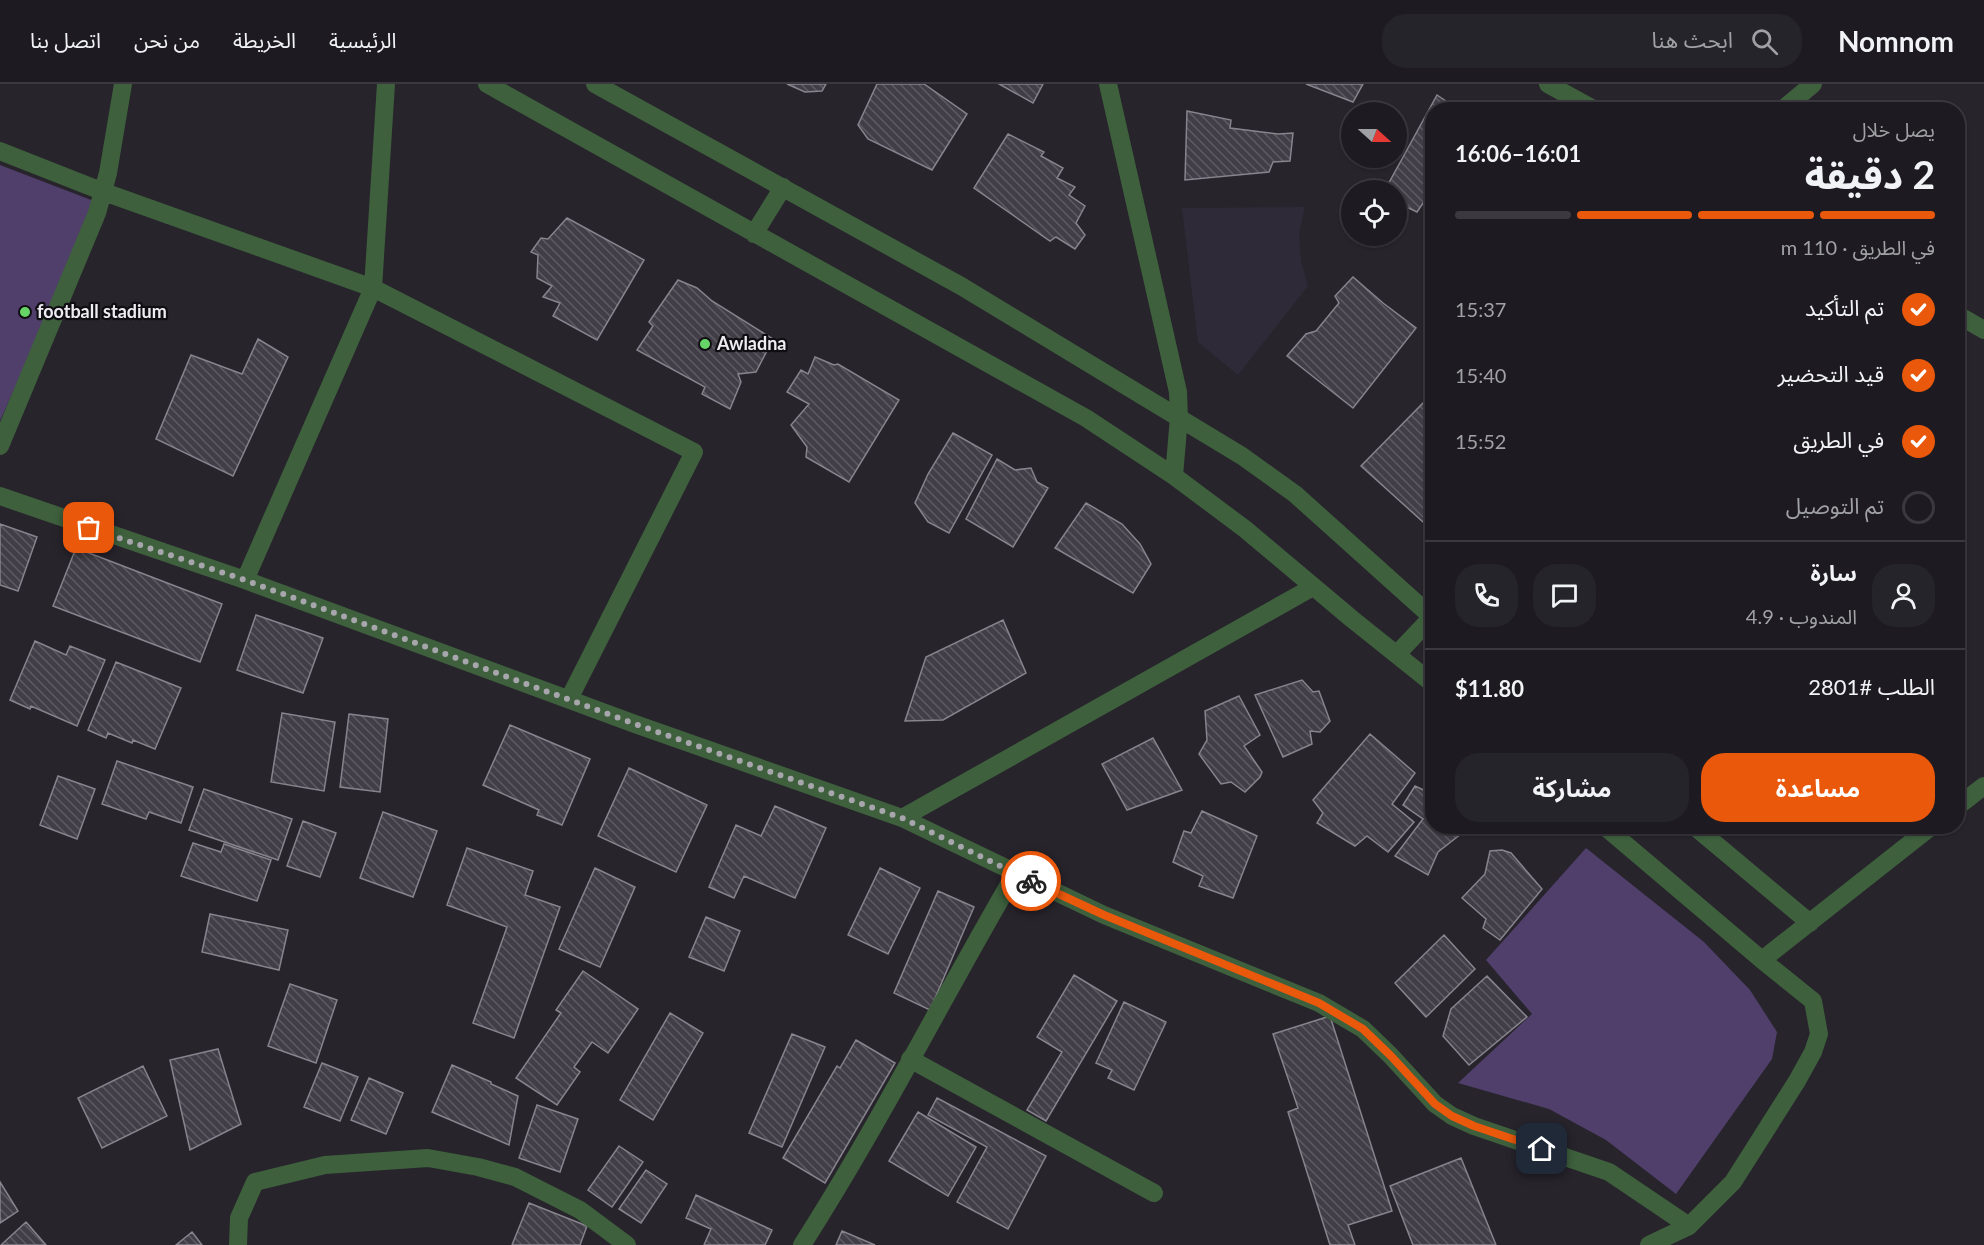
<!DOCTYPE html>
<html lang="ar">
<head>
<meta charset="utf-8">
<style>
	:root { --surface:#1d1b21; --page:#25242a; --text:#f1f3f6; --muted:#a0a1a5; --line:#3b393f; --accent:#ea580c }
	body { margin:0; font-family:Lato,"Noto Sans Arabic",sans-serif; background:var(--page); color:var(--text); direction:rtl; height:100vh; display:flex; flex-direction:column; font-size:22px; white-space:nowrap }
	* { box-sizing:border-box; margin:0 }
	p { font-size:20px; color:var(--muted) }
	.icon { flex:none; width:33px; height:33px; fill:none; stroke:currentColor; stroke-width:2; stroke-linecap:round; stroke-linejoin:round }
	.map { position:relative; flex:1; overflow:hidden; direction:ltr }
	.side { position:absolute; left:1425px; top:18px; width:540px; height:732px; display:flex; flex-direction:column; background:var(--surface); border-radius:24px; box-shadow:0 2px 4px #0004,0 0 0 2px var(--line); direction:rtl }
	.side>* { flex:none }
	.needle { width:39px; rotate:111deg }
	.controls { position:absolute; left:1341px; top:18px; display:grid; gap:12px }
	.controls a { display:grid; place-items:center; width:66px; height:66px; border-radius:50%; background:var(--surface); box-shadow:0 2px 4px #0004,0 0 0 2px var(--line); font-size:30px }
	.pin { position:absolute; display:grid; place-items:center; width:51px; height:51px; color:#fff; margin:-26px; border-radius:12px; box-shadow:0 3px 9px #0006 }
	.courier { position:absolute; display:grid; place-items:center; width:60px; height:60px; margin:-30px; border:4px solid #ea580c; border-radius:50%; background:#fff; color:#222; box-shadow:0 2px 8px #0007 }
	.summary em { font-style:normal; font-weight:700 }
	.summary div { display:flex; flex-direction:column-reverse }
	.summary { display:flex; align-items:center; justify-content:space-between; height:102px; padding:0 30px }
	h1 { font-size:39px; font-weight:700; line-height:45px }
	.bar { display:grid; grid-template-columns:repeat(4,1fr); gap:9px 6px; align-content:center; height:72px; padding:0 30px }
	.bar i { height:8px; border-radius:4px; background:var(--line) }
	.bar .selected { background:var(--accent) }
	.bar p { grid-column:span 4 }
	.line { display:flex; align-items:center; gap:15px; padding:0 30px; border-top:2px solid var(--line) }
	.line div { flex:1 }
	.round { display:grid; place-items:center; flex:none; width:63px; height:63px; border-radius:24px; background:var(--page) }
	ol { padding:0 30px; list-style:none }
	li { display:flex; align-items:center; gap:18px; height:66px }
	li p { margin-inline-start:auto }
	li .icon { padding:6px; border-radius:50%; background:var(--accent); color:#fff; stroke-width:4 }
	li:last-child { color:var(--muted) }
	li i { width:33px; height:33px; border:3px solid var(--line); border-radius:50% }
	.cta { display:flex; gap:12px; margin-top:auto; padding:12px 30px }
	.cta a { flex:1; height:69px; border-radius:24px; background:var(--accent); color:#fff; font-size:24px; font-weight:700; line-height:69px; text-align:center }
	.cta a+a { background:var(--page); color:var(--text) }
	header { display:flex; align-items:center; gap:36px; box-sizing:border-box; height:84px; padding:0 30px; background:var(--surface); border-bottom:2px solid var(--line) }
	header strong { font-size:28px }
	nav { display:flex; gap:33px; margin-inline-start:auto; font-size:21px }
	.search { width:420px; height:54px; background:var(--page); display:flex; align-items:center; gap:15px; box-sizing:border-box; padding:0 21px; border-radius:24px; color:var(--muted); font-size:22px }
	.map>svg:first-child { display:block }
	.built { fill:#2f2a38 }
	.green { fill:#4f3f6a }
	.building { fill:url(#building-back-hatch); stroke:#87848e; stroke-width:1.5 }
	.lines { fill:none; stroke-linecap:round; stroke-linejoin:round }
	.service { stroke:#3e603d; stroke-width:18 }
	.minor { stroke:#3e603d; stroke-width:18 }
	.done { stroke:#a8a6ad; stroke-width:6; stroke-dasharray:0 10.8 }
	.route { stroke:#ea580c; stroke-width:8 }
	.poi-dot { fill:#66d466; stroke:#0f0e12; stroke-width:2 }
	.labels { text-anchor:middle; stroke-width:4.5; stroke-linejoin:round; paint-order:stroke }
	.poi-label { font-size:18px; font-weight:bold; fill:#eeecf2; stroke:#0f0e12; text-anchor:start }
</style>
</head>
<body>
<header>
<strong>Nomnom</strong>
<div class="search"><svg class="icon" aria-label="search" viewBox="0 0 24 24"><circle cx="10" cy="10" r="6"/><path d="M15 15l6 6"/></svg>ابحث هنا</div>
<nav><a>الرئيسية</a><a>الخريطة</a><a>من نحن</a><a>اتصل بنا</a></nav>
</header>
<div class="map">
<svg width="1984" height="1161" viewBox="0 0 1984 1161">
	<defs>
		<pattern id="building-back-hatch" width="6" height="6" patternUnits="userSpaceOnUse" patternTransform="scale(1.5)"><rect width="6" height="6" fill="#413e47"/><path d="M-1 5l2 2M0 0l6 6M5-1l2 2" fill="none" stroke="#5d5a62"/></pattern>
	</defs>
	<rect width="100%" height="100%" fill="#27242c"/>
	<path class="built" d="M 1305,123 L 1299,149 L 1301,177 L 1308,202 L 1238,291 L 1198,258 L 1182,124 Z"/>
	<path class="green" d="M 0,81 L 99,119 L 0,337 Z
		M 1586,764 L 1704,858 L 1750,906 L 1777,948 L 1772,975 L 1676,1110 L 1606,1056 L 1549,1025 L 1458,999 L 1532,930 L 1486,876 Z"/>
	<path class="building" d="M 787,0 L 826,0 L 822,7 L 805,8 Z
		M 877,0 L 924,0 L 967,30 L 932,86 L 868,55 L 858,41 Z
		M 999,0 L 1043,0 L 1033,19 Z
		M 1306,0 L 1363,0 L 1353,18 Z
		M 1437,11 L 1459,26 L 1432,26 L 1432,106 L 1417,128 L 1396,118 L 1396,106 L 1385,106 Z
		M 1187,27 L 1231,36 L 1230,44 L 1278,50 L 1293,49 L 1290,77 L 1273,78 L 1269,88 L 1185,96 Z
		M 1008,50 L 1044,68 L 1041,72 L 1063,84 L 1057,94 L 1075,103 L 1069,111 L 1085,122 L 1076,139 L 1085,151 L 1075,165 L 1056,153 L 1050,157 L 974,104 Z
		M 567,134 L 644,176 L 597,256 L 553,232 L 560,219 L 543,213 L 552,202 L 537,194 L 538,171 L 531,168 L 541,154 L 548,155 Z
		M 1353,193 L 1383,219 L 1416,244 L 1353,324 L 1287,272 L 1306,250 L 1316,247 L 1339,219 L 1335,212 Z
		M 678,196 L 697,204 L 712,217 L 773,255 L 756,288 L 738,290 L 741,298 L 730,325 L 702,310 L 705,303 L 637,266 L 653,242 L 649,238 Z
		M 258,255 L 288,273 L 233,392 L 156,355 L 191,271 L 242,290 Z
		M 815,273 L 834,281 L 838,280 L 899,316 L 849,398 L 806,373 L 807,363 L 791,341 L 809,320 L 787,308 L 801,286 L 808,290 Z
		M 1429,313 L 1432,317 L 1432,446 L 1361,382 Z
		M 953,349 L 992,371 L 949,449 L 928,438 L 915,419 L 928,390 Z
		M 997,375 L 1015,386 L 1031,384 L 1037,398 L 1048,404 L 1013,463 L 966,435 Z
		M 1086,419 L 1122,440 L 1140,460 L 1151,480 L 1133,509 L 1055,464 Z
		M 0,440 L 37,453 L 18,507 L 0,501 Z
		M 76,464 L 222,520 L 200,578 L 53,522 Z
		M 256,531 L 323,554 L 303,609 L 237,586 Z
		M 1003,536 L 1026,589 L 943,636 L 905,637 L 926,573 Z
		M 35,557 L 66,571 L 70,562 L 105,576 L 77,642 L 31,622 L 30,625 L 10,616 Z
		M 116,578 L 181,604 L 155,665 L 133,656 L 132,659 L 108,649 L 106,654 L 88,646 Z
		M 1302,596 L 1313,608 L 1319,607 L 1330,637 L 1320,648 L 1310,647 L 1312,660 L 1283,673 L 1255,611 Z
		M 1239,612 L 1260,651 L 1244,662 L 1262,688 L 1260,693 L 1245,708 L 1231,698 L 1221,700 L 1199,670 L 1207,656 L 1205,627 Z
		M 282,629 L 335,638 L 324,707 L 271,698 Z
		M 349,630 L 388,635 L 380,708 L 340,703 Z
		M 510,641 L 590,675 L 562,741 L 537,731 L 539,726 L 483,701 Z
		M 1370,650 L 1415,689 L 1392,720 L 1414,738 L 1388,768 L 1367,752 L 1355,762 L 1317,739 L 1323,729 L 1313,716 Z
		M 1153,654 L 1182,706 L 1127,726 L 1102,680 Z
		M 117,677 L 193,703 L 181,739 L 149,728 L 146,735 L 102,720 Z
		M 629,684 L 707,721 L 676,788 L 598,752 Z
		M 58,692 L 95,705 L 77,755 L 40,741 Z
		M 1415,702 L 1432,710 L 1432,742 L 1465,742 L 1466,746 L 1438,768 L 1428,791 L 1395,772 L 1423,735 L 1403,721 Z
		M 204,705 L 292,735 L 278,776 L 189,746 Z
		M 775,722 L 826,744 L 795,814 L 744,792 L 734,814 L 709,803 L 736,741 L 761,752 Z
		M 1202,727 L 1257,752 L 1233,814 L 1199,802 L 1203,792 L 1173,778 L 1184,747 L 1191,749 Z
		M 383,728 L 437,747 L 413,813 L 360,794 Z
		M 303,737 L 336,749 L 320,793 L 287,782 Z
		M 193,759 L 221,768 L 224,760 L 271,776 L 257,817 L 181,792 Z
		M 467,764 L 533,787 L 525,811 L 560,823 L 514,954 L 473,939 L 507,843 L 447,821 Z
		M 1502,766 L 1511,769 L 1542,805 L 1500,856 L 1483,844 L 1486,835 L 1462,814 L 1485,790 L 1490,767 Z
		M 595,784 L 635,803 L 600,883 L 559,865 Z
		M 880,784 L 920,804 L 888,870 L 848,851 Z
		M 938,807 L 974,823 L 930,926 L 894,909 Z
		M 210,830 L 288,846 L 279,886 L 202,868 Z
		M 706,833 L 740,847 L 724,887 L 689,873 Z
		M 1444,851 L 1475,885 L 1426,933 L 1395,899 Z
		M 583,887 L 638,925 L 608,969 L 592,958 L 574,983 L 580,988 L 557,1021 L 516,994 L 561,929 L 556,926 Z
		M 1074,891 L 1117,917 L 1046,1037 L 1027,1026 L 1062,968 L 1037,953 Z
		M 1487,892 L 1527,933 L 1469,981 L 1443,952 L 1451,925 Z
		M 290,900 L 337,916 L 316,979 L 268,962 Z
		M 1124,918 L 1166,938 L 1134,1006 L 1108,994 L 1112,986 L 1096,979 Z
		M 670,929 L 703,949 L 653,1036 L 620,1016 Z
		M 1330,932 L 1392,1127 L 1348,1141 L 1355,1161 L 1330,1161 L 1288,1028 L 1298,1024 L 1273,950 Z
		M 792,950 L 825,963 L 782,1063 L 749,1049 Z
		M 856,956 L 895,979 L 825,1099 L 783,1074 L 837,982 L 840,984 Z
		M 218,965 L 241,1040 L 190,1066 L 170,976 Z
		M 322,979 L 358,993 L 340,1037 L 304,1023 Z
		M 452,981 L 491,998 L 491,1000 L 518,1012 L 509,1061 L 432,1028 Z
		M 143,982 L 167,1032 L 102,1064 L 78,1014 Z
		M 369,994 L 403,1009 L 386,1050 L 351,1036 Z
		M 937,1014 L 1046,1072 L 1008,1145 L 957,1118 L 987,1063 L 928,1031 Z
		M 537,1021 L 578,1035 L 560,1088 L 519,1074 Z
		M 918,1028 L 976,1063 L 948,1112 L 889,1077 Z
		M 619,1062 L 643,1078 L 612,1123 L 588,1106 Z
		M 1461,1074 L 1496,1161 L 1413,1161 L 1390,1102 Z
		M 646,1086 L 667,1100 L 641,1139 L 619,1125 Z
		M 0,1098 L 18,1127 L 0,1139 Z
		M 696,1111 L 772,1146 L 765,1161 L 704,1161 L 711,1145 L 686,1134 Z
		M 529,1119 L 587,1142 L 580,1161 L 512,1161 Z
		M 26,1138 L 46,1161 L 1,1161 Z
		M 842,1147 L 875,1161 L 836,1161 Z
		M 192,1148 L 202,1161 L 176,1161 Z"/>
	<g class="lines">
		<path class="service" d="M 910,975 L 1154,1109
			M 238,1161 L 239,1134 L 255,1098 L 325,1081 L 428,1074 L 478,1083 L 515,1093 L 580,1126 L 627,1161
			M 802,1161 C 879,1041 943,913 1015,790
			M 1649,1161 L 1689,1142"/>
		<path class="minor" d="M 487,0 L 1086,334 L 1174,392 L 1245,445 L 1352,535 L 1432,599
			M 595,0 L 961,202 L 1242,372 L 1295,410 L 1432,533
			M 1108,0 L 1178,308 L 1179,333 L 1174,392
			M 1548,0 L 1595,26
			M 1782,26 L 1813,0
			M 0,67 L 104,108 L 373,204 L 694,368 L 569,615
			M 754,150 L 783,103
			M 1958,231 L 1984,246
			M 0,362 L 97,129 L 108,89 L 123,0
			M 0,412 L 245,496 L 635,640 L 902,734 L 1104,831 L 1319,919 L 1363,945 L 1391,972 L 1435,1020 L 1452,1032 L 1474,1042 L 1609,1088 L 1689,1142 L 1733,1098 L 1797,997 L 1813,968 L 1819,950 L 1813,917 L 1762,876 L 1604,742
			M 245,496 L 373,204 L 386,0
			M 1398,569 L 1432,533
			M 1958,722 L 1984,702
			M 902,734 L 1313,503
			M 1694,742 L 1810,839
			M 1762,876 L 1932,742"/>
	</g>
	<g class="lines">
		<path class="done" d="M 89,444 L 245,496 L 635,640 L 902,734 L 1031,797"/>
		<path class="route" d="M 1031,797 L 1104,831 L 1319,919 L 1363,945 L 1391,972 L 1435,1020 L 1452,1032 L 1474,1042 L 1542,1065"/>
	</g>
	<g class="poi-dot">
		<circle cx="25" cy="228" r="6"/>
		<circle cx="705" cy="260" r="6"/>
	</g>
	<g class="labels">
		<g class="poi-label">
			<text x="37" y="234">football stadium</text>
			<text x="717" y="266">Awladna</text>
		</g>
	</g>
</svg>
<div class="controls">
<a><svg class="needle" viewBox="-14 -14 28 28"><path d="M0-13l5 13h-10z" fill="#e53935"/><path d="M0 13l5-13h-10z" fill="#a0a1a5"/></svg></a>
<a><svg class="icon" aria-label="locate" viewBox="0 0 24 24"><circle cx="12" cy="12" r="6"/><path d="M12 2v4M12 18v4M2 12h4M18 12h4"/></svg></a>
</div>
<div class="pin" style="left:89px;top:444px;background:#ea580c"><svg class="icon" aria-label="bag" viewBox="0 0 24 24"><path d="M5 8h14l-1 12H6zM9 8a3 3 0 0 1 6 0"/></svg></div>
<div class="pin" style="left:1542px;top:1065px;background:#1f2937"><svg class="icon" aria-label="home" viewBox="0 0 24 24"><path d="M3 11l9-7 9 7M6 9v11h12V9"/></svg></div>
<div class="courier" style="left:1031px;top:797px"><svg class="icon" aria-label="bike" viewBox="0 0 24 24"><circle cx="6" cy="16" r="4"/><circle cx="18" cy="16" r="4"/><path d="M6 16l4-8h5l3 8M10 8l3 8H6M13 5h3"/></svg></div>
<section class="side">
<div class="summary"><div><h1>2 دقيقة</h1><p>يصل خلال</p></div><em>16:01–16:06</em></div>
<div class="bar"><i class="selected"></i><i class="selected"></i><i class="selected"></i><i></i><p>في الطريق · 110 m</p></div>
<ol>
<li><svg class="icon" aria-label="check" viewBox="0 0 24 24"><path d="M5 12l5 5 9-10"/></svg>تم التأكيد<p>15:37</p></li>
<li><svg class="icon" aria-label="check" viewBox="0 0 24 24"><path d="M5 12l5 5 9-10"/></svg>قيد التحضير<p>15:40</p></li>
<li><svg class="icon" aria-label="check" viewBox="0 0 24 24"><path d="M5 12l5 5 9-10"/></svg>في الطريق<p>15:52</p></li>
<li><i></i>تم التوصيل</li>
</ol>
<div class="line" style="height:108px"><a class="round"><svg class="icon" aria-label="person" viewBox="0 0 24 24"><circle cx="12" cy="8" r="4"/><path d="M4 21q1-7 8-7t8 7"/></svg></a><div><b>سارة</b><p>المندوب · 4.9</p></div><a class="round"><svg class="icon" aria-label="chat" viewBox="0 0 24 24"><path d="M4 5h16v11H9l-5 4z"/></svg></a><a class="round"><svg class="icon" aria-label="phone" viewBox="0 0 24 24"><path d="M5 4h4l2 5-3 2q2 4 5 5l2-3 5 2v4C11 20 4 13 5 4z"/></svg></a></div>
<div class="line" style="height:78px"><div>الطلب #2801</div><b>$11.80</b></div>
<div class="cta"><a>مساعدة</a><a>مشاركة</a></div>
</section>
</div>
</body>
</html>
